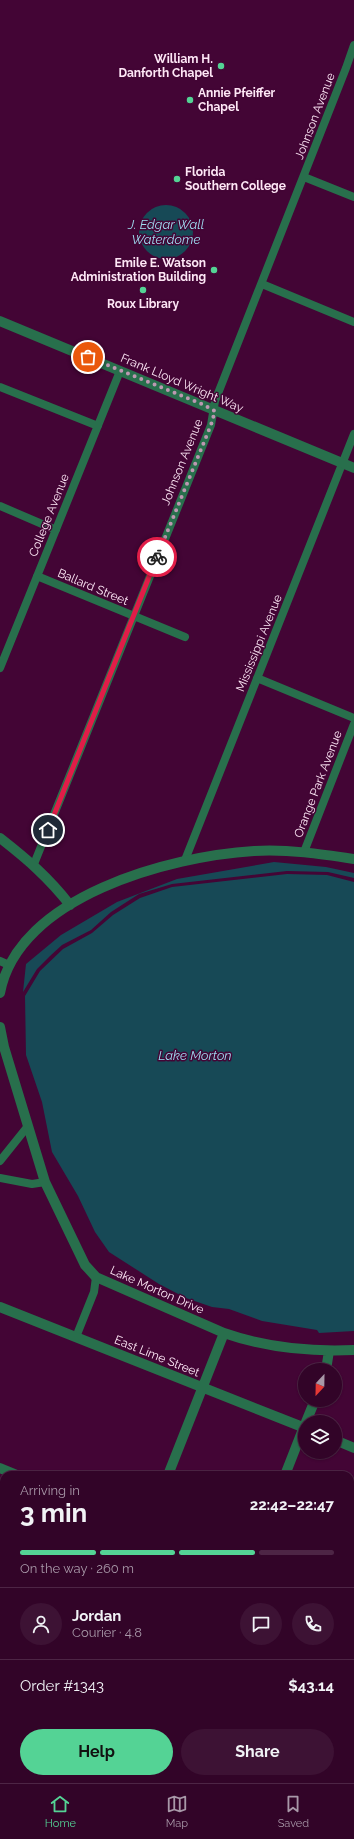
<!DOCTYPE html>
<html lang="en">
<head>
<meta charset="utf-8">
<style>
	:root { --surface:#320428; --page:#3d1234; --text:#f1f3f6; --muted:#a898a8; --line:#4d2545; --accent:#54d395 }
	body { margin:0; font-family:Raleway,sans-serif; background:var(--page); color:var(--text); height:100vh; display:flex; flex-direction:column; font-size:15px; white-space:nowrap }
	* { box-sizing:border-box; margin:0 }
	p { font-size:13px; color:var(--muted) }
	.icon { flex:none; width:22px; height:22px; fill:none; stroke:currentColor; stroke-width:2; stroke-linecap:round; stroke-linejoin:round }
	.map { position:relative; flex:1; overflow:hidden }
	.drawer { position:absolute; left:0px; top:1471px; width:354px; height:312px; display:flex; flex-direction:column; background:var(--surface); border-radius:12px 12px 0 0; box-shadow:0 1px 3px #0004,0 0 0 1px var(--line) }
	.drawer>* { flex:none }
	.needle { width:26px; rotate:202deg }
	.buttons { position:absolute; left:298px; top:1363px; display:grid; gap:8px }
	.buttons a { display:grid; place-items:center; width:44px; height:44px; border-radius:50%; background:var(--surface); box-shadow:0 1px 3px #0004,0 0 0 1px var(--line); font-size:20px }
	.pin { position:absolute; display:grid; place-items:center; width:34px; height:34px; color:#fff; margin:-17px; border:2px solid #fff; border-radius:50%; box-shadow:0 1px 4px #0007 }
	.courier { position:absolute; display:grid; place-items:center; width:40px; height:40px; margin:-20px; border:3px solid #e11d48; border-radius:50%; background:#fff; color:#222; box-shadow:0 1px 5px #0007 }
	.summary em { font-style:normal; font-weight:700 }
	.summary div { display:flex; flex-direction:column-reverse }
	.summary { display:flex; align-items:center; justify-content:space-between; height:68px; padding:0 20px }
	h1 { font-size:26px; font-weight:700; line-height:30px }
	.bar { display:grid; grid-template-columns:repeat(4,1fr); gap:6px 4px; align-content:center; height:48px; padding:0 20px }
	.bar i { height:5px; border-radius:3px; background:var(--line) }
	.bar .on { background:var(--accent) }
	.bar p { grid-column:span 4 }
	.line { display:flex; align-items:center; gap:10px; padding:0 20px; border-top:1px solid var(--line) }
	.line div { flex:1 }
	.round { display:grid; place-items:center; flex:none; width:42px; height:42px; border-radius:21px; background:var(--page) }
	.button { display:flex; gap:8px; margin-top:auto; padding:8px 20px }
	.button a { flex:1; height:46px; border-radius:24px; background:var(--accent); color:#111; font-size:16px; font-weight:700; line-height:46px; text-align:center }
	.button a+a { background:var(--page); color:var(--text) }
	.tabs { display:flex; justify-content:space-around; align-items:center; height:56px; border-top:1px solid var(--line); background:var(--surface); font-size:11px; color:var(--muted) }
	.tabs a { display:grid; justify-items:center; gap:2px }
	.tabs .on { color:var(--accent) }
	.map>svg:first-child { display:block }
	.water { fill:#174956 }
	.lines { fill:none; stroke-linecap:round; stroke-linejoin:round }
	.minor { stroke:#286f4c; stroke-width:8 }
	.tertiary { stroke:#286f4c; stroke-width:10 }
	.done { stroke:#bd98b2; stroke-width:4; stroke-dasharray:0 7.2 }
	.route { stroke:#e11d48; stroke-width:5 }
	.poi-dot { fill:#54d395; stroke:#430535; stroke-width:1.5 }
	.labels { text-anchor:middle; stroke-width:3; stroke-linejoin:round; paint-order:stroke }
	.poi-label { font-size:12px; font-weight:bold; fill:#fee7f6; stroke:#430535; text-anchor:end }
	.street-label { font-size:12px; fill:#fee7f6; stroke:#430535 }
	.water-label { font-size:13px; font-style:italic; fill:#9fddf1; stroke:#430535 }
</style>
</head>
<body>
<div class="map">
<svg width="354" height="1783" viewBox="0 0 354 1783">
	<rect width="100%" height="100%" fill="#430535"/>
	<path class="water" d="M139 232a27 27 0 1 1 54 0a27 27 0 1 1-54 0Z
		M 274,862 L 326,867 L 354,873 L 354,878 L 328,872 L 287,871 L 172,884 L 139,894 L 111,912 L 91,930 L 62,945 L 50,956 L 37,969 L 23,992 L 26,964 L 61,935 L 117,902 L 177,879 Z
		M 287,874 L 327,875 L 354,882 L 354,1331 L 319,1333 L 317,1330 L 262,1321 L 229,1309 L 212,1307 L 186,1298 L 159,1284 L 109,1252 L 95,1232 L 78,1196 L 52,1152 L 42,1102 L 26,1055 L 25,996 L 40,971 L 63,949 L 92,933 L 113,915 L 140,898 L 172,887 Z
		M 0,1579 L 4,1583 L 4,1779 L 77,1779 L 75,1783 L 0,1783 Z"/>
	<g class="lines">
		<path class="minor" d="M 304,177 L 354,197
			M 262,284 L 354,322
			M 0,387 L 98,426
			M 0,506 L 56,530
			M 37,576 L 185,637
			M 0,668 L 120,371
			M 257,678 L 354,718
			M 304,852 L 354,724
			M 185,860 L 354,434
			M 34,864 L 211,425 L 215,401 L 346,68 L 354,45
			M 0,961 L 9,965
			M 0,1161 L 28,1126
			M 0,1178 L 32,1184 L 45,1182
			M 76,1337 L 94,1292 L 96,1277"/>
		<path class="tertiary" d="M 0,321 L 354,468
			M 0,838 C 28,860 48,877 70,905
			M 0,993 C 18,896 171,856 254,851 C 288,849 321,854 354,859
			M 0,1027 L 4,1047 L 45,1182 L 85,1265 L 96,1277 L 224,1333 C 267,1348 309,1352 354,1350
			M 0,1307 L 305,1428
			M 326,1370 L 329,1351
			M 306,1422 L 315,1400
			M 335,1440 L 354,1448
			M 0,1468 L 17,1475
			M 168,1475 L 224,1333
			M 285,1475 L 305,1424
			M 350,1616 L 354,1606
			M 350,1770 L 354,1772
			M 164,1783 L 165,1779
			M 284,1783 L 286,1779"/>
	</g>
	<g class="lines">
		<path class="done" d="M 88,357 L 202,404 L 215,411 L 211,425 L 157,557"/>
		<path class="route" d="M 48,830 L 157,557"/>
	</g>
	<g class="poi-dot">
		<circle cx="221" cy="66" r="4"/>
		<circle cx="190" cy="100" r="4"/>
		<circle cx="177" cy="179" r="4"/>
		<circle cx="214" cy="270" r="4"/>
		<circle cx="143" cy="290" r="4"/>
	</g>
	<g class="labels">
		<g class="poi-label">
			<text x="213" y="63">William H.<tspan x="213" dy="14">Danforth Chapel</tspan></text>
			<text x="198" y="97" text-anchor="start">Annie Pfeiffer<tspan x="198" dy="14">Chapel</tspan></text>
			<text x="185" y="176" text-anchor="start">Florida<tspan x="185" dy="14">Southern College</tspan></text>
			<text x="206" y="267">Emile E. Watson<tspan x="206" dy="14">Administration Building</tspan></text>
			<text x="143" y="308" text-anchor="middle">Roux Library</text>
		</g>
		<g class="street-label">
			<text transform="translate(315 116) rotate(-69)" y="4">Johnson Avenue</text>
			<text transform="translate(182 383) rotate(23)" y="4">Frank Lloyd Wright Way</text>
			<text transform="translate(182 462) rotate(-68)" y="4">Johnson Avenue</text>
			<text transform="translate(49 515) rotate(-68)" y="4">College Avenue</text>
			<text transform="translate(93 587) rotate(23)" y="4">Ballard Street</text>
			<text transform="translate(259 643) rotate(-68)" y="4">Mississippi Avenue</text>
			<text transform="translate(318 784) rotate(-69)" y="4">Orange Park Avenue</text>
			<text transform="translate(157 1290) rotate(24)" y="4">Lake Morton Drive</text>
			<text transform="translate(157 1356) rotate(22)" y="4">East Lime Street</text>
		</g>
		<g class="water-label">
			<text x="166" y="229">J. Edgar Wall<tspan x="166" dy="15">Waterdome</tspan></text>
			<text x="195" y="1060">Lake Morton</text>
		</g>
	</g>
</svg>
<div class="buttons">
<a><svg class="needle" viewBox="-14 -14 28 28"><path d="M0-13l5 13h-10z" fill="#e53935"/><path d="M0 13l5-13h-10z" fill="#a898a8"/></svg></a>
<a><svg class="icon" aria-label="layers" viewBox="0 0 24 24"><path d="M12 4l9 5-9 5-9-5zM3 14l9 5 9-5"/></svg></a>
</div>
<div class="pin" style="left:88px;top:357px;background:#ea580c"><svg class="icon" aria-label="bag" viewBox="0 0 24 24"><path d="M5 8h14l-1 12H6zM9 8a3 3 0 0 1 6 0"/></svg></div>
<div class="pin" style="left:48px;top:830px;background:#1f2937"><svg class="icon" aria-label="home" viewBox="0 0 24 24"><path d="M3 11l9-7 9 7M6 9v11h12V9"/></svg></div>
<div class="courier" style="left:157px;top:557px"><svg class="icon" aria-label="bike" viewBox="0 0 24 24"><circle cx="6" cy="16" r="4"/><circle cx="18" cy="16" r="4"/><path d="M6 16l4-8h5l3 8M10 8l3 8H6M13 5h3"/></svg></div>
<section class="drawer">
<div class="summary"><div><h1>3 min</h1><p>Arriving in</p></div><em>22:42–22:47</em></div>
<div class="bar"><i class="on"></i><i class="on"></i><i class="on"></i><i></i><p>On the way · 260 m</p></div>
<div class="line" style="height:72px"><a class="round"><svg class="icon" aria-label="person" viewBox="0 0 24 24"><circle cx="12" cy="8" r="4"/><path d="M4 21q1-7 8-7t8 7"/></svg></a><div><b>Jordan</b><p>Courier · 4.8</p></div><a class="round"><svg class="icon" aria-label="chat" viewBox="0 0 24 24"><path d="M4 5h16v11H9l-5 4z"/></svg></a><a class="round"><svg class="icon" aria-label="phone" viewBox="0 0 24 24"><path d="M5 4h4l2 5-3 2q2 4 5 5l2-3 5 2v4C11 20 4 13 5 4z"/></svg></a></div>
<div class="line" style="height:52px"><div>Order #1343</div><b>$43.14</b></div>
<div class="button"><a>Help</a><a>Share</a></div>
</section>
</div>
<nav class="tabs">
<a class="on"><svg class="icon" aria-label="home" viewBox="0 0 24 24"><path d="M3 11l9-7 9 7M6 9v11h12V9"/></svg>Home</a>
<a><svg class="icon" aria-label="map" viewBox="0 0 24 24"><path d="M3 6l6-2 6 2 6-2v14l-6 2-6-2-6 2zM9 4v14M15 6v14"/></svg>Map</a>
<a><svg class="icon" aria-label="saved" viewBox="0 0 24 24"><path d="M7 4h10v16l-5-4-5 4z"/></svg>Saved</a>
</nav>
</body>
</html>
